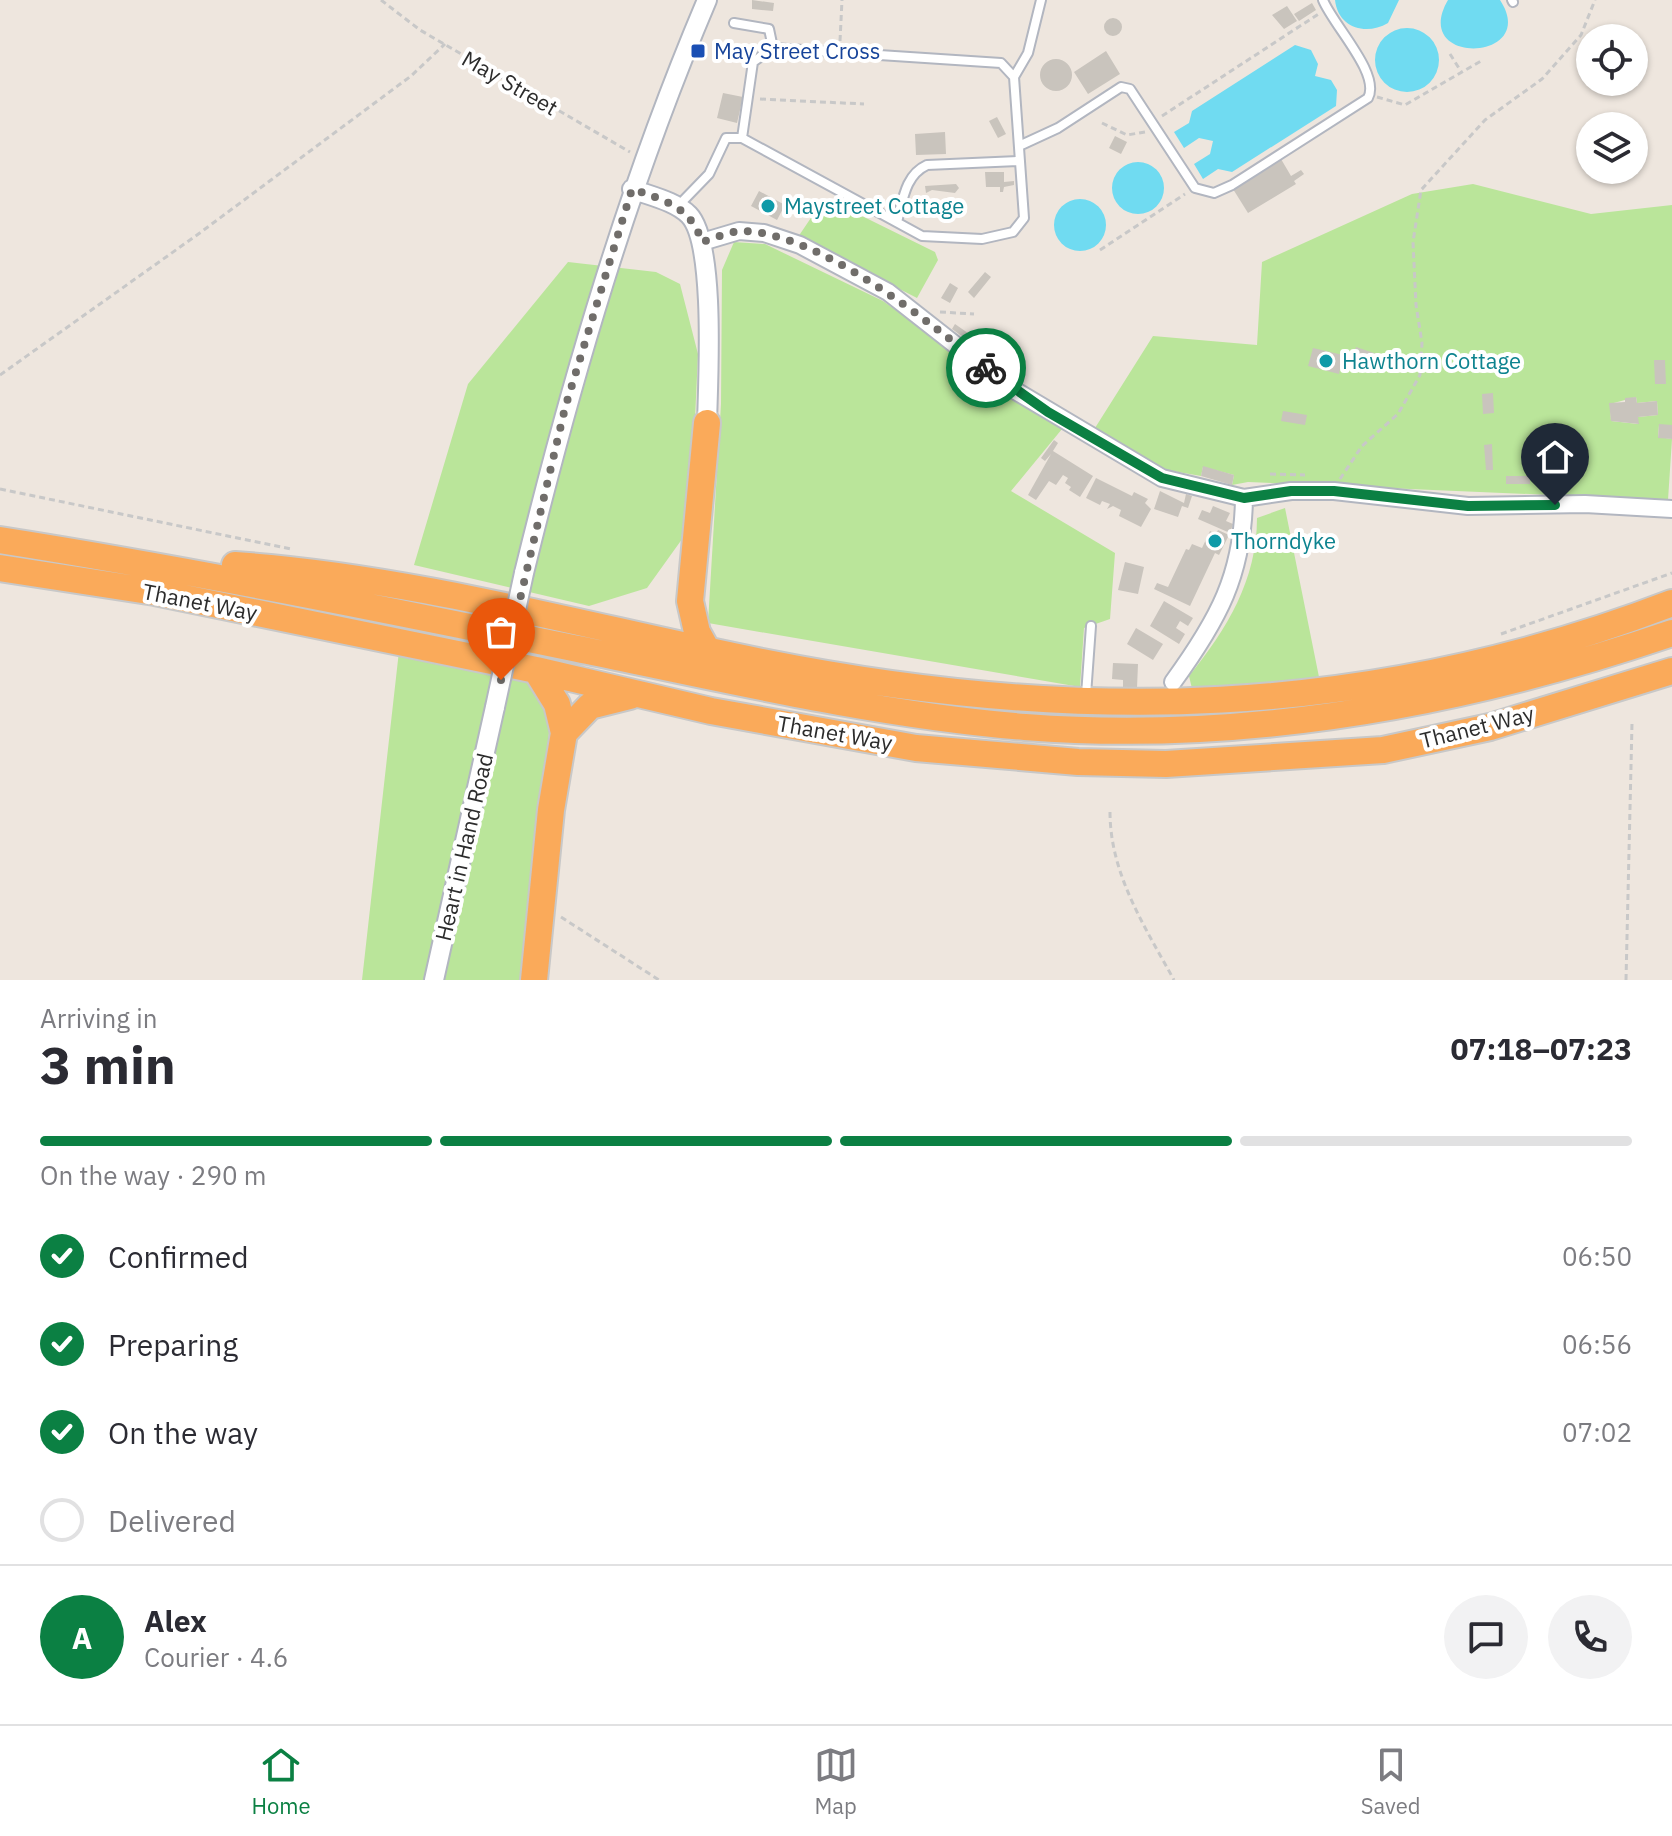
<!DOCTYPE html>
<html lang="en">
<head>
<meta charset="utf-8">
<style>
	:root { --surface:#fff; --page:#f2f2f3; --text:#2b2b33; --muted:#7c7c81; --line:#e1e1e2; --accent:#0b8043 }
	body { margin:0; font-family:"IBM Plex Sans",sans-serif; background:var(--page); color:var(--text); height:100vh; display:flex; flex-direction:column; font-size:30px; white-space:nowrap }
	* { box-sizing:border-box; margin:0 }
	p { font-size:26px; color:var(--muted) }
	.icon { flex:none; width:44px; height:44px; fill:none; stroke:currentColor; stroke-width:2; stroke-linecap:round; stroke-linejoin:round }
	.map { position:relative; height:980px; overflow:hidden }
	.sheet { display:flex; flex-direction:column; background:var(--surface); flex:1 }
	.sheet>* { flex:none }
	.buttons { position:absolute; left:1576px; top:24px; display:grid; gap:16px }
	.buttons a { display:grid; place-items:center; width:72px; height:72px; border-radius:50%; background:var(--surface); box-shadow:0 2px 6px #0004; font-size:40px }
	.pin { position:absolute; display:grid; place-items:center; width:68px; height:68px; color:#fff; margin:-82px -34px; border-radius:50% 50% 50% 0; rotate:-45deg; box-shadow:0 0 8px #0007 }
	.pin .icon { rotate:45deg }
	.courier { position:absolute; display:grid; place-items:center; width:80px; height:80px; margin:-40px; border:6px solid #0b8043; border-radius:50%; background:#fff; color:#222; box-shadow:0 2px 10px #0007 }
	.head em { font-style:normal; font-weight:700 }
	.head div { display:flex; flex-direction:column-reverse }
	.head { display:flex; align-items:center; justify-content:space-between; height:136px; padding:0 40px }
	h1 { font-size:52px; font-weight:700; line-height:60px }
	.bar { display:grid; grid-template-columns:repeat(4,1fr); gap:12px 8px; align-content:center; height:96px; padding:0 40px }
	.bar i { height:10px; border-radius:6px; background:var(--line) }
	.bar .selected { background:var(--accent) }
	.bar p { grid-column:span 4 }
	.line { display:flex; align-items:center; gap:20px; padding:0 40px; border-top:2px solid var(--line) }
	.line div { flex:1 }
	.round { display:grid; place-items:center; flex:none; width:84px; height:84px; border-radius:42px; background:var(--page) }
	ol { padding:0 40px; list-style:none }
	li { display:flex; align-items:center; gap:24px; height:88px }
	li p { margin-inline-start:auto }
	li .icon { padding:8px; border-radius:50%; background:var(--accent); color:#fff; stroke-width:4 }
	li:last-child { color:var(--muted) }
	li i { width:44px; height:44px; border:4px solid var(--line); border-radius:50% }
	.tab-bar { display:flex; justify-content:space-around; align-items:center; height:112px; border-top:2px solid var(--line); background:var(--surface); font-size:22px; color:var(--muted) }
	.tab-bar a { display:grid; justify-items:center; gap:4px }
	.tab-bar .selected { color:var(--accent) }
	.map>svg:first-child { display:block }
	.green { fill:#bae59a; fill-rule:evenodd }
	.water { fill:#70dbf1 }
	.building { fill:#c9c4bd }
	.lines { fill:none; stroke-linecap:round; stroke-linejoin:round }
	.service-casing { stroke:#b2b6c0; stroke-width:12 }
	.minor-casing { stroke:#b2b6c0; stroke-width:20 }
	.tertiary-casing { stroke:#b2b6c0; stroke-width:22 }
	.trunk-casing { stroke:#c8c8c8; stroke-width:30 }
	.path { stroke:#c8c8c8; stroke-width:3; stroke-dasharray:6 4; stroke-linecap:butt }
	.service { stroke:#fff; stroke-width:8 }
	.minor { stroke:#fff; stroke-width:16 }
	.tertiary { stroke:#fff; stroke-width:18 }
	.trunk { stroke:#faaa5a; stroke-width:26 }
	.tertiary-bridge-casing { stroke:#b2b6c0; stroke-width:22; stroke-linecap:butt }
	.tertiary-bridge { stroke:#fff; stroke-width:18 }
	.done { stroke:#706d6a; stroke-width:8; stroke-dasharray:0 14.4 }
	.route { stroke:#0b8043; stroke-width:10 }
	.transit-dot { fill:#1a4fb4; stroke:#fff; stroke-width:3 }
	.culture-dot { fill:#0f9aa8; stroke:#fff; stroke-width:3 }
	.labels { text-anchor:middle; stroke-width:8; stroke-linejoin:round; paint-order:stroke }
	.transit-label { font-size:22px; fill:#164399; stroke:#fff; text-anchor:start }
	.street-label { font-size:22px; fill:#2c2c2c; stroke:#fff }
	.culture-label { font-size:22px; fill:#0d838f; stroke:#fff; text-anchor:start }
</style>
</head>
<body>
<div class="map">
<svg width="1672" height="980" viewBox="0 0 1672 980">
	<rect width="100%" height="100%" fill="#eee6de"/>
	<path class="green" d="M 1473,184 L 1591,214 L 1672,205 L 1672,425 L 1659,425 L 1658,437 L 1672,439 L 1668,500 L 1248,482 L 1232,485 L 1234,475 L 1203,467 L 1201,476 L 1161,469 L 1095,428 L 1153,336 L 1257,345 L 1262,262 L 1412,194 ZM 1636,397 L 1637,403 L 1657,401 L 1658,415 L 1638,417 L 1638,424 L 1611,421 L 1610,404 Z
		M 819,206 L 864,217 L 935,252 L 938,260 L 917,298 L 798,237 Z
		M 734,242 L 765,244 L 883,301 L 1062,429 L 1011,491 L 1115,553 L 1110,619 L 1084,628 L 1080,687 L 708,623 L 721,404 L 722,270 Z
		M 568,262 L 656,272 L 680,284 L 698,354 L 690,528 L 647,588 L 589,606 L 414,565 L 468,384 Z
		M 1285,508 L 1320,682 L 1194,697 L 1189,676 C 1227,629 1257,580 1257,518 Z
		M 399,651 L 541,684 L 551,712 L 525,980 L 362,980 Z"/>
	<path class="water" d="M 1335,0 L 1399,0 L 1388,23 C 1366,36 1338,28 1335,0 Z
		M 1448,0 L 1500,0 C 1541,62 1409,67 1448,0 Z
		M1375 60a32 32 0 1 1 64 0a32 32 0 1 1-64 0Z
		M 1295,45 L 1311,50 L 1318,64 L 1315,76 L 1331,80 L 1337,90 L 1336,106 L 1232,172 L 1218,169 L 1203,179 L 1194,164 L 1210,154 L 1213,141 L 1199,138 L 1184,148 L 1174,132 L 1189,123 L 1192,111 Z
		M1112 188a26 26 0 1 1 52 0a26 26 0 1 1-52 0Z
		M1054 225a26 26 0 1 1 52 0a26 26 0 1 1-52 0Z"/>
	<path class="building" d="M 752,0 L 774,3 L 773,11 L 752,9 Z
		M 1312,3 L 1316,10 L 1299,21 L 1294,14 Z
		M 1287,6 L 1297,21 L 1284,29 L 1272,15 Z
		M1104 27a9 9 0 1 1 18 0a9 9 0 1 1-18 0Z
		M 1106,51 L 1120,74 L 1088,94 L 1074,72 Z
		M1040 75a16 16 0 1 1 32 0a16 16 0 1 1-32 0Z
		M 723,93 L 743,97 L 737,123 L 717,118 Z
		M 997,117 L 1006,134 L 998,138 L 989,121 Z
		M 945,132 L 946,154 L 916,155 L 915,134 Z
		M 1115,136 L 1127,142 L 1121,154 L 1109,148 Z
		M 1281,159 L 1291,176 L 1301,170 L 1304,174 L 1294,181 L 1296,184 L 1248,213 L 1233,189 Z
		M 985,172 L 1004,172 L 1004,182 L 1014,181 L 1014,185 L 1004,187 L 1003,192 L 1000,192 L 1000,187 L 986,187 Z
		M 956,184 L 959,188 L 955,193 L 932,190 L 926,193 L 925,186 Z
		M 759,191 L 785,205 L 777,220 L 751,206 Z
		M 985,272 L 991,277 L 974,298 L 968,292 Z
		M 950,283 L 958,288 L 950,303 L 941,298 Z
		M 955,324 L 978,340 L 974,345 L 952,329 Z
		M 1356,347 L 1380,355 L 1376,366 L 1352,358 Z
		M 1313,348 L 1343,355 L 1339,374 L 1308,366 Z
		M 1654,360 L 1665,360 L 1666,384 L 1655,384 Z
		M 1493,393 L 1494,413 L 1483,414 L 1482,394 Z
		M 1636,397 L 1637,403 L 1657,401 L 1658,415 L 1638,417 L 1639,424 L 1611,421 L 1609,403 L 1625,402 L 1625,398 Z
		M 1283,411 L 1307,415 L 1305,425 L 1281,421 Z
		M 1659,424 L 1672,425 L 1672,439 L 1658,438 Z
		M 1054,440 L 1058,443 L 1053,451 L 1093,476 L 1080,497 L 1069,490 L 1071,487 L 1065,483 L 1068,478 L 1063,475 L 1056,485 L 1049,481 L 1036,500 L 1028,495 L 1051,454 L 1045,461 L 1041,458 Z
		M 1492,444 L 1493,470 L 1486,470 L 1484,445 Z
		M 1203,466 L 1234,475 L 1232,485 L 1201,476 Z
		M 1506,476 L 1530,476 L 1530,484 L 1506,484 Z
		M 1096,478 L 1132,496 L 1134,492 L 1148,499 L 1145,503 L 1151,509 L 1141,527 L 1119,516 L 1121,510 L 1113,506 L 1107,509 L 1110,504 L 1102,501 L 1100,505 L 1086,498 Z
		M 1160,491 L 1184,503 L 1186,494 L 1192,496 L 1188,508 L 1182,506 L 1178,517 L 1154,509 Z
		M 1213,506 L 1230,513 L 1226,521 L 1233,524 L 1230,533 L 1198,519 L 1202,510 L 1210,513 Z
		M 1218,530 L 1229,535 L 1219,555 L 1215,553 L 1190,606 L 1154,589 L 1157,583 L 1168,587 L 1186,549 L 1189,550 L 1192,544 L 1202,548 L 1210,531 L 1216,534 Z
		M 1125,562 L 1144,567 L 1138,594 L 1118,590 Z
		M 1164,601 L 1193,618 L 1188,626 L 1180,621 L 1176,628 L 1185,634 L 1179,644 L 1150,626 Z
		M 1136,628 L 1163,644 L 1153,660 L 1127,644 Z
		M 1113,663 L 1138,664 L 1137,688 L 1123,688 L 1123,680 L 1112,679 Z"/>
	<g class="lines">
		<g class="service-casing">
			<path id="service" d="M 1512,0 L 1513,2
				M 734,23 L 769,29 L 773,48
				M 1014,77 L 1028,53 L 1041,0
				M 1019,146 L 1058,128 L 1121,87 L 1130,89 L 1195,188 L 1214,193 L 1232,185 L 1368,98 C 1381,74 1333,25 1323,0
				M 678,206 L 709,174 L 726,138 L 742,138 L 922,236 L 982,239 L 1013,232 L 1024,218 L 1014,77 L 1001,63 L 773,48 L 753,62 L 742,138
				M 897,222 C 903,200 905,175 927,165 L 1020,161
				M 1086,695 L 1091,626"/>
		</g>
		<g class="minor-casing">
			<path id="minor" d="M 702,242 L 739,231 L 764,233 L 800,245 L 888,292 L 1009,387 L 1162,478 L 1244,498 L 1291,491 L 1334,491 L 1468,506 L 1585,504 L 1672,509
				M 1173,682 C 1218,620 1243,575 1244,498"/>
		</g>
		<g class="tertiary-casing">
			<path id="tertiary" d="M 632,189 C 650,196 675,201 689,215 C 716,243 708,382 707,423
				M 524,573 C 572,377 628,186 707,0
				M 434,980 L 495,707"/>
		</g>
		<g class="trunk-casing">
			<path id="trunk" d="M 707,423 L 690,601 L 697,632 L 707,650
				M 0,540 C 197,571 392,611 588,651 C 733,681 878,715 1025,727 C 1246,744 1464,704 1672,633
				M 235,565 C 412,577 588,627 762,662 C 1076,725 1370,719 1672,603
				M 0,568 L 155,592 L 536,670 L 711,711 L 916,748 L 1078,762 L 1166,764 L 1383,750 L 1490,727 L 1672,671
				M 564,733 L 590,706 L 630,696
				M 534,980 L 551,810 L 564,733 L 557,704 L 536,670"/>
		</g>
		<path class="path" d="M 381,0 L 420,30 L 630,152
			M 840,41 L 842,0
			M 1450,54 L 1462,73
			M 1377,97 L 1405,105 L 1481,61
			M 760,99 L 864,104
			M 1162,116 L 1320,13
			M 1102,123 L 1127,135 L 1145,132
			M 1100,250 L 1185,194
			M 940,312 L 974,314
			M 0,375 L 197,235 L 411,76 L 445,44
			M 1270,474 L 1305,475
			M 1340,479 L 1362,446 L 1398,414 L 1420,375 L 1422,343 L 1416,305 L 1413,242 L 1421,190 L 1485,120 L 1542,79 L 1581,35 L 1595,0
			M 0,489 L 291,549
			M 1501,634 L 1672,573
			M 1110,812 C 1110,874 1145,927 1174,980
			M 561,917 L 659,980
			M 1626,980 L 1632,723"/>
		<use href="#service" class="service"/>
		<use href="#minor" class="minor"/>
		<use href="#tertiary" class="tertiary"/>
		<use href="#trunk" class="trunk"/>
		<g class="tertiary-bridge-casing">
			<path id="tertiary-bridge" d="M 495,707 L 524,573"/>
		</g>
		<use href="#tertiary-bridge" class="tertiary-bridge"/>
	</g>
	<g class="lines">
		<path class="done" d="M 501,680 L 565,408 L 632,189 C 664,200 691,207 702,242 C 715,238 730,231 743,231 C 819,233 928,321 986,368"/>
		<path class="route" d="M 986,368 L 1048,412 L 1162,478 L 1244,498 L 1291,491 L 1334,491 L 1468,506 L 1555,505"/>
	</g>
	<rect class="transit-dot" x="690" y="43" width="16" height="16" rx="4"/>
	<g class="culture-dot">
		<circle cx="768" cy="206" r="8"/>
		<circle cx="1326" cy="361" r="8"/>
		<circle cx="1215" cy="541" r="8"/>
	</g>
	<g class="labels">
		<g class="transit-label">
			<text x="714" y="59">May Street Cross</text>
		</g>
		<g class="street-label">
			<text transform="translate(510 83) rotate(30)" y="8">May Street</text>
			<text transform="translate(200 602) rotate(11)" y="8">Thanet Way</text>
			<text transform="translate(1477 727) rotate(-14)" y="8">Thanet Way</text>
			<text transform="translate(835 733) rotate(10)" y="8">Thanet Way</text>
			<text transform="translate(464 847) rotate(-77)" y="8">Heart in Hand Road</text>
		</g>
		<g class="culture-label">
			<text x="784" y="214">Maystreet Cottage</text>
			<text x="1342" y="369">Hawthorn Cottage</text>
			<text x="1231" y="549">Thorndyke</text>
		</g>
	</g>
</svg>
<div class="buttons">
<a><svg class="icon" aria-label="locate" viewBox="0 0 24 24"><circle cx="12" cy="12" r="6"/><path d="M12 2v4M12 18v4M2 12h4M18 12h4"/></svg></a>
<a><svg class="icon" aria-label="layers" viewBox="0 0 24 24"><path d="M12 4l9 5-9 5-9-5zM3 14l9 5 9-5"/></svg></a>
</div>
<div class="pin" style="left:501px;top:680px;background:#ea580c"><svg class="icon" aria-label="bag" viewBox="0 0 24 24"><path d="M5 8h14l-1 12H6zM9 8a3 3 0 0 1 6 0"/></svg></div>
<div class="pin" style="left:1555px;top:505px;background:#1f2937"><svg class="icon" aria-label="home" viewBox="0 0 24 24"><path d="M3 11l9-7 9 7M6 9v11h12V9"/></svg></div>
<div class="courier" style="left:986px;top:368px"><svg class="icon" aria-label="bike" viewBox="0 0 24 24"><circle cx="6" cy="16" r="4"/><circle cx="18" cy="16" r="4"/><path d="M6 16l4-8h5l3 8M10 8l3 8H6M13 5h3"/></svg></div>
</div>
<section class="sheet">
<div class="head"><div><h1>3 min</h1><p>Arriving in</p></div><em>07:18–07:23</em></div>
<div class="bar"><i class="selected"></i><i class="selected"></i><i class="selected"></i><i></i><p>On the way · 290 m</p></div>
<ol>
<li><svg class="icon" aria-label="check" viewBox="0 0 24 24"><path d="M5 12l5 5 9-10"/></svg>Confirmed<p>06:50</p></li>
<li><svg class="icon" aria-label="check" viewBox="0 0 24 24"><path d="M5 12l5 5 9-10"/></svg>Preparing<p>06:56</p></li>
<li><svg class="icon" aria-label="check" viewBox="0 0 24 24"><path d="M5 12l5 5 9-10"/></svg>On the way<p>07:02</p></li>
<li><i></i>Delivered</li>
</ol>
<div class="line" style="height:144px"><b class="round" style="background:var(--accent);color:#fff">A</b><div><b>Alex</b><p>Courier · 4.6</p></div><a class="round"><svg class="icon" aria-label="chat" viewBox="0 0 24 24"><path d="M4 5h16v11H9l-5 4z"/></svg></a><a class="round"><svg class="icon" aria-label="phone" viewBox="0 0 24 24"><path d="M5 4h4l2 5-3 2q2 4 5 5l2-3 5 2v4C11 20 4 13 5 4z"/></svg></a></div>
</section>
<nav class="tab-bar">
<a class="selected"><svg class="icon" aria-label="home" viewBox="0 0 24 24"><path d="M3 11l9-7 9 7M6 9v11h12V9"/></svg>Home</a>
<a><svg class="icon" aria-label="map" viewBox="0 0 24 24"><path d="M3 6l6-2 6 2 6-2v14l-6 2-6-2-6 2zM9 4v14M15 6v14"/></svg>Map</a>
<a><svg class="icon" aria-label="saved" viewBox="0 0 24 24"><path d="M7 4h10v16l-5-4-5 4z"/></svg>Saved</a>
</nav>
</body>
</html>
